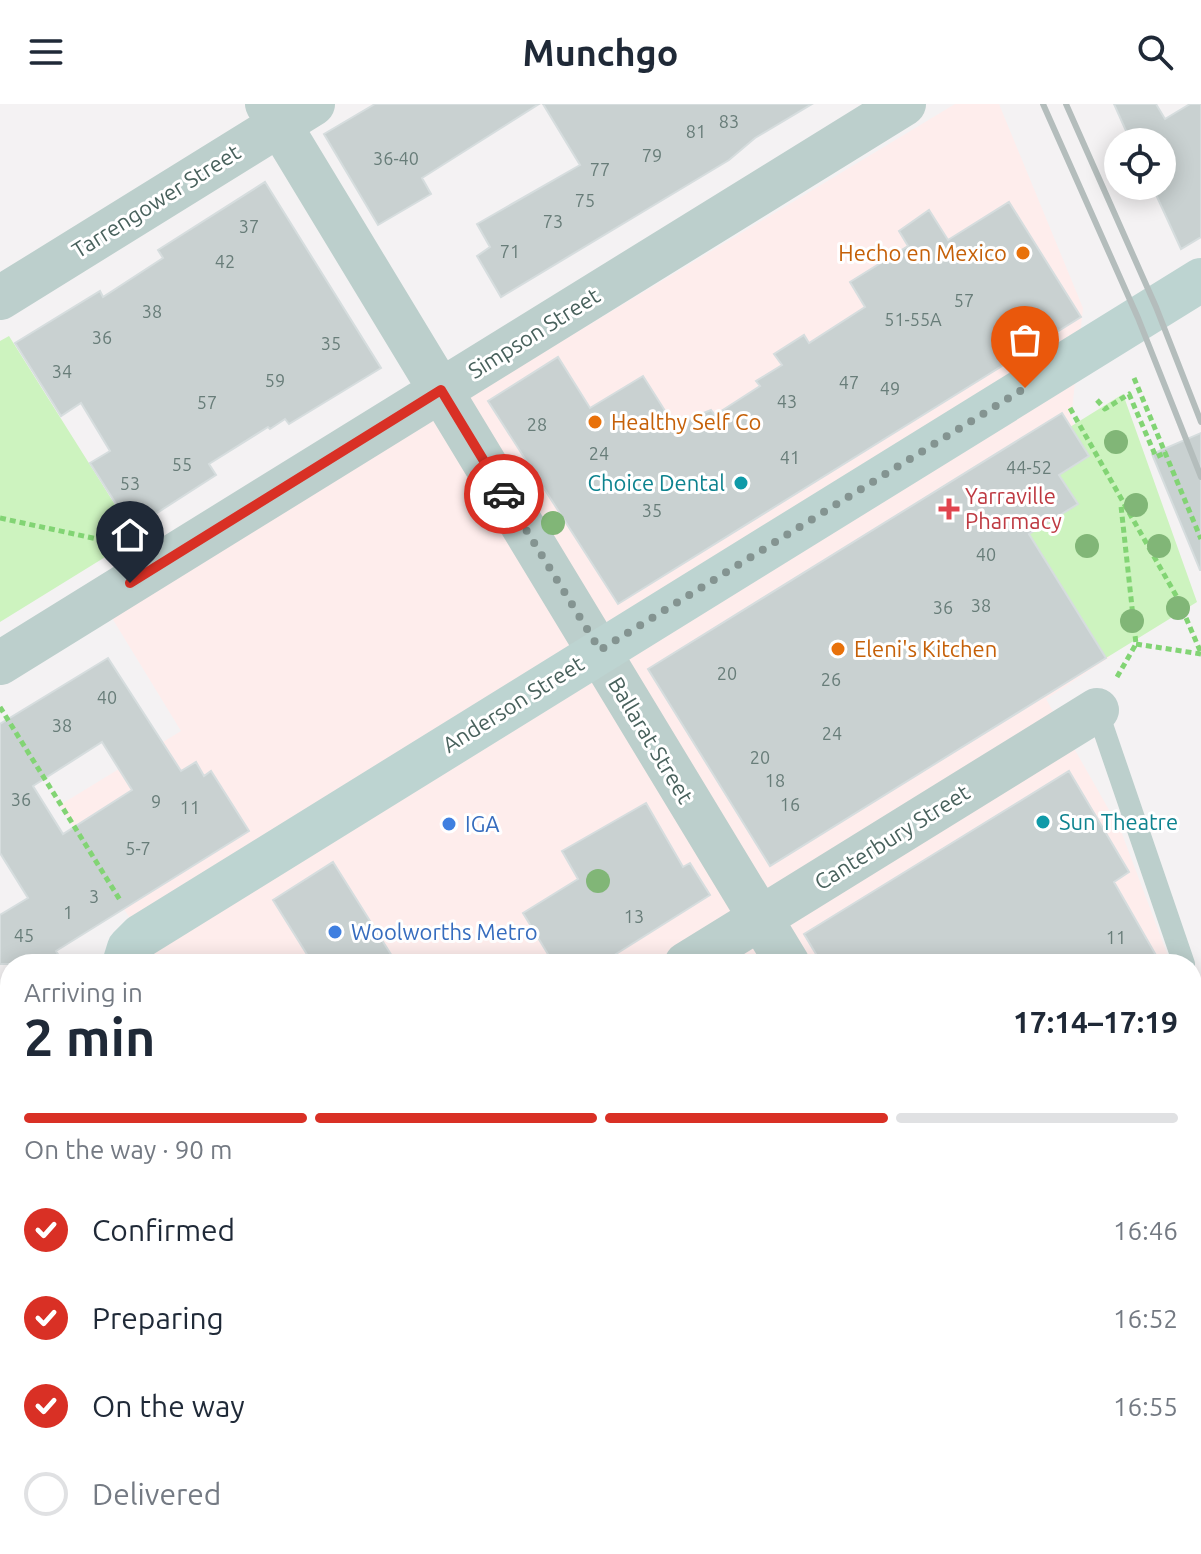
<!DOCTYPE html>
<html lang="en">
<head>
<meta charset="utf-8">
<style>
	:root { --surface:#fff; --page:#f6f6f7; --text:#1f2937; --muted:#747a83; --line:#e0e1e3; --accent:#d93025 }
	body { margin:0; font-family:Ubuntu,sans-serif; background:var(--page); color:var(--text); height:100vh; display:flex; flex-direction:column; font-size:30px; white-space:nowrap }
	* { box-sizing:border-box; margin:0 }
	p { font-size:26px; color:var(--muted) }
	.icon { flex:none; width:44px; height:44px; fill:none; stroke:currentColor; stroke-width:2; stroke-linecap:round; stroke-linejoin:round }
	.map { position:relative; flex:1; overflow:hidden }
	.drawer { position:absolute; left:0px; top:850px; width:1202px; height:600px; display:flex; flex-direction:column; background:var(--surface); border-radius:32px 32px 0 0; box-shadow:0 4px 20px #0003 }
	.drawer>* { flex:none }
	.controls { position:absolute; left:1104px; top:24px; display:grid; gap:16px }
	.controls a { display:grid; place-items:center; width:72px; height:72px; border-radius:50%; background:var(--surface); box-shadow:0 4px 20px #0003; font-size:40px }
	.pin { position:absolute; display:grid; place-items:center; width:68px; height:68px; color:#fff; margin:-82px -34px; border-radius:50% 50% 50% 0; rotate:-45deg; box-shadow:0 0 8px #0007 }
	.pin .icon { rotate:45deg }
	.courier { position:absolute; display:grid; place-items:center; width:80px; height:80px; margin:-40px; border:6px solid #d93025; border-radius:50%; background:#fff; color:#222; box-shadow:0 2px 10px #0007 }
	.overview em { font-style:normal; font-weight:700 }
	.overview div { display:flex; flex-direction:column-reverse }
	.overview { display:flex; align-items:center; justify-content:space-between; height:136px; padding:0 24px }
	h1 { font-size:52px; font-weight:700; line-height:60px }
	.bar { display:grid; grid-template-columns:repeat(4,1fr); gap:12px 8px; align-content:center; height:96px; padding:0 24px }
	.bar i { height:10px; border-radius:6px; background:var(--line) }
	.bar .on { background:var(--accent) }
	.bar p { grid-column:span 4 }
	ol { padding:0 24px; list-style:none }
	li { display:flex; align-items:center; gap:24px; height:88px }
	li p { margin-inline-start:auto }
	li .icon { padding:8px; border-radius:50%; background:var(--accent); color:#fff; stroke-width:4 }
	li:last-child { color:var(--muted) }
	li i { width:44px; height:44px; border:4px solid var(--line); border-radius:50% }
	header { display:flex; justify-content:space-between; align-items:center; height:104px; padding:0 24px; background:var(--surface); font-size:36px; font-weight:700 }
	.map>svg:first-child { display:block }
	.commercial { fill:#feedec }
	.green { fill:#cdf3bf }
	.building { fill:#c9d1d1; stroke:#d6ddde; stroke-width:2; fill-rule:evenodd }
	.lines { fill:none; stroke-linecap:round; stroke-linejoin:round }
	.path { stroke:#82d474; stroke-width:5; stroke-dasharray:6 4; stroke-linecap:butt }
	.lane { stroke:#bccfcc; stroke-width:22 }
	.street { stroke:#bccfcc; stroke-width:44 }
	.secondary { stroke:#bdd4d1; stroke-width:44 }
	.rail { stroke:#b4bdbc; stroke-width:6 }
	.tree { fill:#81b677 }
	.done { stroke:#849491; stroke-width:8; stroke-dasharray:0 14.4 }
	.route { stroke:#d93025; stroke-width:10 }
	.food-dot { fill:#e8710a; stroke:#fff; stroke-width:3 }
	.culture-dot { fill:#0f9aa8; stroke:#fff; stroke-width:3 }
	.health-dot { fill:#e0444e; stroke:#fff; stroke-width:3 }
	.shop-dot { fill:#3f7fe0; stroke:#fff; stroke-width:3 }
	.labels { text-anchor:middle; stroke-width:6; stroke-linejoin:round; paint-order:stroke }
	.number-label { font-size:18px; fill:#687d79 }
	.street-label { font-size:22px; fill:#48615c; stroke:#fff }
	.food-label { font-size:22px; fill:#c56008; stroke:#fff; text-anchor:start }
	.culture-label { font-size:22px; fill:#0d838f; stroke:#fff; text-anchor:end }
	.health-label { font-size:22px; fill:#be3a42; stroke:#fff; text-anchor:start }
	.shop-label { font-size:22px; fill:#366cbe; stroke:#fff; text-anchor:start }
</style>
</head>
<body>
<header><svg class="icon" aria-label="menu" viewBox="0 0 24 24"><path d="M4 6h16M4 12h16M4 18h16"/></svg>Munchgo<svg class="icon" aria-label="search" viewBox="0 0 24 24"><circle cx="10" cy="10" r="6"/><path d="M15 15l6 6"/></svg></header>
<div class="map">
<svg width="1201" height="1450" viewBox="0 0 1201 1450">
	<rect width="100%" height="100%" fill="#f4f2f3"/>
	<path class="commercial" d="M 955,0 L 999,0 L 1083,204 L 1071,315 L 1093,353 L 1077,399 L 1032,428 L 1110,553 L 1046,595 L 1121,727 L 1171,860 L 158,860 L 60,701 L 181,627 L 112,514 L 438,312 Z"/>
	<path class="green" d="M 9,232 L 136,434 L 0,518 L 0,237 Z
		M 1123,290 L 1197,498 L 1106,554 L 1029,430 L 1077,400 L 1059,371 L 1070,323 Z"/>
	<path class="building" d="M 375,0 L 539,0 L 422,74 L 431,90 L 378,121 L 324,30 Z
		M 543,0 L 812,0 L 755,34 L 729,56 L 501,193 L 477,152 L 490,143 L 477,120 L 580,61 Z
		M 1114,0 L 1156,0 L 1165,15 L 1190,0 L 1201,0 L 1201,133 L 1181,145 L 1152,82 L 1162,82 L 1162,38 L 1131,38 Z
		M 265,78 L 381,264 L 289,320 L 285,315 L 270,325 L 268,323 L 209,360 L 216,371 L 132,425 L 90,359 L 110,347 L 81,299 L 61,312 L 15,239 L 100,187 L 103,193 L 163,154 L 158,146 Z
		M 1009,98 L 1081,213 L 618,500 L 488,297 L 558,253 L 590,304 L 643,272 L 674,321 L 711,306 L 715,311 L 760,282 L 756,277 L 782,261 L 774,250 L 804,231 L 809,239 L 865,203 L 850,178 L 908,142 L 899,127 L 929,106 L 948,136 Z
		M 1062,309 L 1089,352 L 1059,371 L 1078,400 L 1029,430 L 1106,554 L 770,762 L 648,565 Z
		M 1201,329 L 1201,466 L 1200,466 L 1152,350 Z
		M 108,554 L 181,667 L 196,658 L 204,672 L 211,667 L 249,727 L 56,847 L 64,860 L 0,860 L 0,811 L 28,794 L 0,749 L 0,620 ZM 102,638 L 132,686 L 63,730 L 33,682 Z
		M 1069,667 L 1129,768 L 1114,778 L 1161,860 L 822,860 L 804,830 Z
		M 646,699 L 683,763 L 690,759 L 710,791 L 600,860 L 554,860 L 523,809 L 578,775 L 562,747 Z
		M 333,758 L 397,860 L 313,860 L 273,796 Z"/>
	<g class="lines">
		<path class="path" d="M 1134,274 L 1201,435
			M 1097,296 L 1105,305 L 1129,290 L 1156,353 L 1167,348
			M 1070,304 L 1178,495 L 1201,549
			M 0,414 L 116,439
			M 1136,540 L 1201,550
			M 1117,573 L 1136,540 L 1121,402
			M 0,603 L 120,796"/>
		<path class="lane" d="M 1097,606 L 1184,860"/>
		<path class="street" d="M 267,0 L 788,860
			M 0,194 L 313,0
			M 0,559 L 904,0
			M 686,860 L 1097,606
			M 1192,903 L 1198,899
			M 1192,1231 L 1201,1245
			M 460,1440 L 466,1450
			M 395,1450 L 412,1440
			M 869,1450 L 885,1440"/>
		<path class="secondary" d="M 124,860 L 129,844 L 141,832 L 1201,176
			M 0,1031 L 10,1025"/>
		<path class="rail" d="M 1043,0 L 1138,214 L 1201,373
			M 1066,0 L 1156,203 L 1201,318"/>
	</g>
	<g class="tree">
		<circle cx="1116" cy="338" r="12"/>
		<circle cx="1136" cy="401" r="12"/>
		<circle cx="553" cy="419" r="12"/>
		<circle cx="1087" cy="442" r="12"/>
		<circle cx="1159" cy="442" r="12"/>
		<circle cx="1178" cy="504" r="12"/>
		<circle cx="1132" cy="517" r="12"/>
		<circle cx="598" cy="777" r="12"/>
	</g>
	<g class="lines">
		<path class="done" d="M 504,390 L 600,546 L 1025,284"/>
		<path class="route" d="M 130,479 L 441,286 L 504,390"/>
	</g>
	<g class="food-dot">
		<circle cx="1023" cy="149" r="8"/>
		<circle cx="595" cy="318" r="8"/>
		<circle cx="838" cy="545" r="8"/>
	</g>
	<g class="culture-dot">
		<circle cx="741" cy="379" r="8"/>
		<circle cx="1043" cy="718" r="8"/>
	</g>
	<path class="health-dot" d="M945 393h8v8h8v8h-8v8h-8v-8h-8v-8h8z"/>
	<g class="shop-dot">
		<circle cx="449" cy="720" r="8"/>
		<circle cx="335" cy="828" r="8"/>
	</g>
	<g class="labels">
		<g class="number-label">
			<text x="729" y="24">83</text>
			<text x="696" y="34">81</text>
			<text x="652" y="58">79</text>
			<text x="396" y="61">36-40</text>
			<text x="600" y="72">77</text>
			<text x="585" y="103">75</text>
			<text x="553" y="124">73</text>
			<text x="249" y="129">37</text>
			<text x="510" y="154">71</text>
			<text x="225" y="164">42</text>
			<text x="964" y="203">57</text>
			<text x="152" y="214">38</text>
			<text x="913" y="222">51-55A</text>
			<text x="102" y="240">36</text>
			<text x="331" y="246">35</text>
			<text x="62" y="274">34</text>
			<text x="275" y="283">59</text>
			<text x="849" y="285">47</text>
			<text x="890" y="291">49</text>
			<text x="787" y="304">43</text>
			<text x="207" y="305">57</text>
			<text x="537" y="327">28</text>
			<text x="599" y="356">24</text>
			<text x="790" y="360">41</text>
			<text x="182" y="367">55</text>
			<text x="1029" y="370">44-52</text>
			<text x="130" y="386">53</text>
			<text x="652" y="413">35</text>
			<text x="986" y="457">40</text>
			<text x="981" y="508">38</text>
			<text x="943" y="510">36</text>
			<text x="727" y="576">20</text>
			<text x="831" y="582">26</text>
			<text x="107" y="600">40</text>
			<text x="62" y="628">38</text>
			<text x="832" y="636">24</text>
			<text x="760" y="660">20</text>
			<text x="775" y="683">18</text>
			<text x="21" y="702">36</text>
			<text x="156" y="704">9</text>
			<text x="790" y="707">16</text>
			<text x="190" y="710">11</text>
			<text x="138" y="751">5-7</text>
			<text x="94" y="799">3</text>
			<text x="68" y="815">1</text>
			<text x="634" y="819">13</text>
			<text x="24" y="838">45</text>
			<text x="1116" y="840">11</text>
		</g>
		<g class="street-label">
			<text transform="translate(156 97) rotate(-32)" y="8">Tarrengower Street</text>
			<text transform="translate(534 229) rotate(-32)" y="8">Simpson Street</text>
			<text transform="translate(513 600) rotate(-32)" y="8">Anderson Street</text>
			<text transform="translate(651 636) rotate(59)" y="8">Ballarat Street</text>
			<text transform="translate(892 733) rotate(-32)" y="8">Canterbury Street</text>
		</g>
		<g class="food-label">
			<text x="1007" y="157" text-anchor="end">Hecho en Mexico</text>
			<text x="611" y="326">Healthy Self Co</text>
			<text x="854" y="553">Eleni's Kitchen</text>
		</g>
		<g class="culture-label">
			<text x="725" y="387">Choice Dental</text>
			<text x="1059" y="726" text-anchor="start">Sun Theatre</text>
		</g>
		<g class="health-label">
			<text x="965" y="400">Yarraville<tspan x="965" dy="25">Pharmacy</tspan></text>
		</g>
		<g class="shop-label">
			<text x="465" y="728">IGA</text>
			<text x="351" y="836">Woolworths Metro</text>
		</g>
	</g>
</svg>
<div class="controls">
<a><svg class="icon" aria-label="locate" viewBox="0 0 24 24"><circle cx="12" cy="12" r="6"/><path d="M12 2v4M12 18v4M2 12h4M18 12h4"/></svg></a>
</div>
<div class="pin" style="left:1025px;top:284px;background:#ea580c"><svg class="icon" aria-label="bag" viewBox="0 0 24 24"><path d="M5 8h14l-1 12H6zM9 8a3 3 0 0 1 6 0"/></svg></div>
<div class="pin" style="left:130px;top:479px;background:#1f2937"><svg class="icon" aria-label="home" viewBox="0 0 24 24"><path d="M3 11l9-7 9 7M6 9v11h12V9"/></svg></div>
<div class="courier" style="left:504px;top:390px"><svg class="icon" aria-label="car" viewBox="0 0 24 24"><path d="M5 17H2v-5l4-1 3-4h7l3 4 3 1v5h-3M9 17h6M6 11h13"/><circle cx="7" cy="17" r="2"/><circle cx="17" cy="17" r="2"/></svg></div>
<section class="drawer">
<div class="overview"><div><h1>2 min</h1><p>Arriving in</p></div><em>17:14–17:19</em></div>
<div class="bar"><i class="on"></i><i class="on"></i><i class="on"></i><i></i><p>On the way · 90 m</p></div>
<ol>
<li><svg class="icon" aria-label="check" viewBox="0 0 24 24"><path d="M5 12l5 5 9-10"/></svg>Confirmed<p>16:46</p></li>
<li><svg class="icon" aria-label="check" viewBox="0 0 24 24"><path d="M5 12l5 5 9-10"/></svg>Preparing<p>16:52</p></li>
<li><svg class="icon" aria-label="check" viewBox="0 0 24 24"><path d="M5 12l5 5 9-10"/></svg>On the way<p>16:55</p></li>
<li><i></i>Delivered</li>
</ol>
</section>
</div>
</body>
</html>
